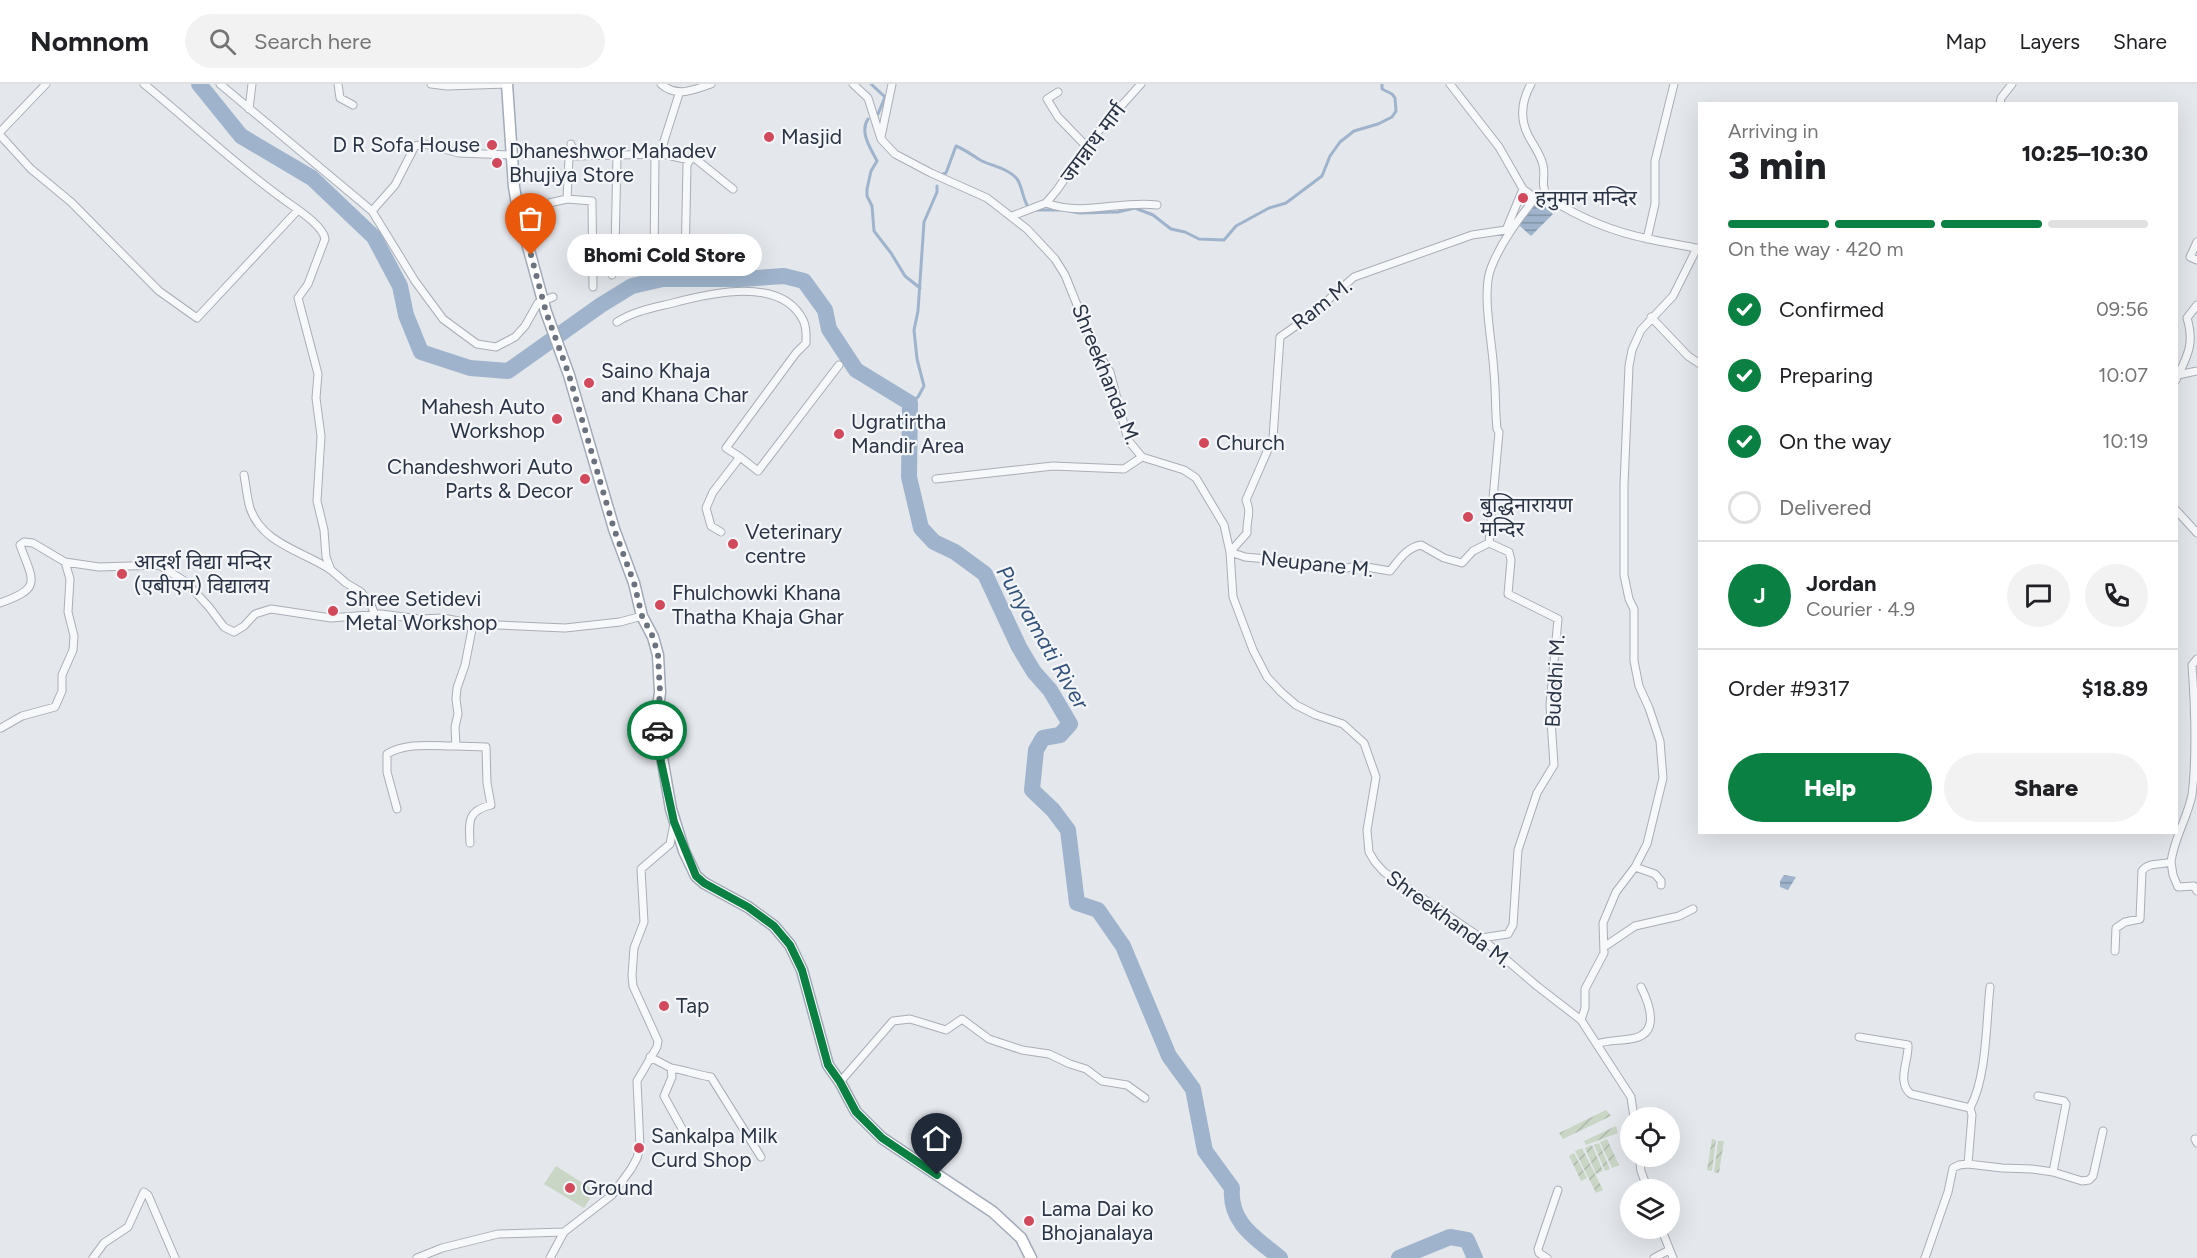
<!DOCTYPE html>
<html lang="en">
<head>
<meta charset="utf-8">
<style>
	:root { --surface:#fff; --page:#f2f2f2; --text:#202124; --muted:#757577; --line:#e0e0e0; --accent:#0b8043 }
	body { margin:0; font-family:Figtree,"Noto Sans Devanagari",sans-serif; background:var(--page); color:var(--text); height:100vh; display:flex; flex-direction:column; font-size:22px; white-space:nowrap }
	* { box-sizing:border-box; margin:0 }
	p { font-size:20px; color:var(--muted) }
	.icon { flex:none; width:33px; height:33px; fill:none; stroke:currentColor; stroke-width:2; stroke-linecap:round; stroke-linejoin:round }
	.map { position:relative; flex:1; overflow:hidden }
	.details { position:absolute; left:1698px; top:18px; width:480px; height:732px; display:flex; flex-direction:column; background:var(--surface); border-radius:0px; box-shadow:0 6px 24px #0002 }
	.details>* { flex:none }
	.fabs { position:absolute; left:1620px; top:1023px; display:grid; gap:12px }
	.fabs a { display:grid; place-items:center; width:60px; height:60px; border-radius:50%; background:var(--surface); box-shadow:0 6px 24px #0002; font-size:30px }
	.pin { position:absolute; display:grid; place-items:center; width:51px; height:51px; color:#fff; margin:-62px -26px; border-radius:50% 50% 50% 0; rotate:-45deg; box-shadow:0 0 6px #0007 }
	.pin .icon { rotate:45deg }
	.courier { position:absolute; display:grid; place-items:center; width:60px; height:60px; margin:-30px; border:4px solid #0b8043; border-radius:50%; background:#fff; color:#222; box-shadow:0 2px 8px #0007 }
	.bubble { position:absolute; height:42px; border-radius:21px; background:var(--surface); box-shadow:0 6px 24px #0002; font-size:20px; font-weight:800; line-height:42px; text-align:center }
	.summary em { font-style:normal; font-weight:800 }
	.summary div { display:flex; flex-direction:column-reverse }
	.summary { display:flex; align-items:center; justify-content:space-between; height:102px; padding:0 30px }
	h1 { font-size:39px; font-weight:800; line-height:45px }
	.bar { display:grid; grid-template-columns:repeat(4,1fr); gap:9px 6px; align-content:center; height:72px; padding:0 30px }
	.bar i { height:8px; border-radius:4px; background:var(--line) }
	.bar .on { background:var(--accent) }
	.bar p { grid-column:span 4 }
	.line { display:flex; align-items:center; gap:15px; padding:0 30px; border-top:2px solid var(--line) }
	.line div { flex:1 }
	.round { display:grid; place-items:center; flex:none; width:63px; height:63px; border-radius:32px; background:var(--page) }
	ol { padding:0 30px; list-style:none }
	li { display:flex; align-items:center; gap:18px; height:66px }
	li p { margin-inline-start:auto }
	li .icon { padding:6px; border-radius:50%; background:var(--accent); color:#fff; stroke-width:4 }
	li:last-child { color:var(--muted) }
	li i { width:33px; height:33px; border:3px solid var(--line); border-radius:50% }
	.primary-button { display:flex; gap:12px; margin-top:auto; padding:12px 30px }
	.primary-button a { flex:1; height:69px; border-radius:36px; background:var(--accent); color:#fff; font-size:24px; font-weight:800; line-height:69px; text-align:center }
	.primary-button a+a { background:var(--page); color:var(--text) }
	header { display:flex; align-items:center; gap:36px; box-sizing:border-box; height:84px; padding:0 30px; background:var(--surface); border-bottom:2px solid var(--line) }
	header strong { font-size:28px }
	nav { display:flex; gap:33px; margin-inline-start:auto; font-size:21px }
	.search { width:420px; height:54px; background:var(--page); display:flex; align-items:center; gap:15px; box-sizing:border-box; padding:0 21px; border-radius:33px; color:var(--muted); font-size:22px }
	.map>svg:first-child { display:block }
	.grass { fill:#c9d6c5 }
	.garden { fill:url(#garden-furrows) }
	.water { fill:url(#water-rules) }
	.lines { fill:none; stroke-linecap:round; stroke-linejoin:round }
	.stream { stroke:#9fb4cc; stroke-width:3 }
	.river { stroke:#9fb4cc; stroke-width:16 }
	.street-casing { stroke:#a9aeb7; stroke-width:9 }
	.primary-casing { stroke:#a3abb8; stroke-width:13 }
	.street { stroke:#f7f8fa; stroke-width:7 }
	.primary { stroke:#fff; stroke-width:10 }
	.done { stroke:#6c737f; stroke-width:6; stroke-dasharray:0 10.8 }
	.route { stroke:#0b8043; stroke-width:8 }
	.poi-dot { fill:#d1495b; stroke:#f4f6f9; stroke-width:2 }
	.labels { text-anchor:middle; stroke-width:4.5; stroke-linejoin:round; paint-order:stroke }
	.poi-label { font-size:21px; fill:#2b3445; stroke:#f4f6f9; text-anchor:start }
	.street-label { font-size:21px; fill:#2b3445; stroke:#f4f6f9 }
	.water-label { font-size:22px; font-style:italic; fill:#34527a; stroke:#f4f6f9 }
</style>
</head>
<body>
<header>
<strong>Nomnom</strong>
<div class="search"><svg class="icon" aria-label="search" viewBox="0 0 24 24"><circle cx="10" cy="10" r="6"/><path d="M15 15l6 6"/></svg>Search here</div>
<nav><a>Map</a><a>Layers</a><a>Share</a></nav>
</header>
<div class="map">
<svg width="2197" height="1174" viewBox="0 0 2197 1174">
	<defs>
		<pattern id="garden-furrows" width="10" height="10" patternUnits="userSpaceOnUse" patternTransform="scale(1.5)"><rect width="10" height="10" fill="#c9d6c5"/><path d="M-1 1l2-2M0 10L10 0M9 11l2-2" fill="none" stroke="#adb8ab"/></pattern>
		<pattern id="water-rules" width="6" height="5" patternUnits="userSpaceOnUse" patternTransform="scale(1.5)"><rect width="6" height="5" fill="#9fb4cc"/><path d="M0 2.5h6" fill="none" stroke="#8293a7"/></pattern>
	</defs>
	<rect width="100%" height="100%" fill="#e4e7ec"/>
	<path class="grass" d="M 556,1082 L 595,1107 L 584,1124 L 544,1100 Z"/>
	<path class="garden" d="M 1606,1026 L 1611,1032 L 1563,1055 L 1559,1049 Z
		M 1616,1042 L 1618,1049 L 1586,1061 L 1584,1057 Z
		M 1607,1055 L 1619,1081 L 1612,1084 L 1600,1058 Z
		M 1712,1055 L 1716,1056 L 1712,1087 L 1707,1086 Z
		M 1718,1057 L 1724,1057 L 1719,1089 L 1714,1088 Z
		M 1599,1059 L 1610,1085 L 1605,1087 L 1594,1061 Z
		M 1592,1061 L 1603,1087 L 1596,1090 L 1585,1064 Z
		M 1582,1064 L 1603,1106 L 1596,1109 L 1575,1067 Z
		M 1574,1069 L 1587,1094 L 1581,1097 L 1569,1072 Z"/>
	<path class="water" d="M 1538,116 L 1553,130 L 1531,152 L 1520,142 L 1519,136 L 1536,117 Z
		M 1784,791 L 1796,793 L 1788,806 L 1780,803 L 1780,797 Z"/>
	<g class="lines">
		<path class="stream" d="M 871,0 L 885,13 L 878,30
			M 868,35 C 859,48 871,65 877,77 L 871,87 L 867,105 L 867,112 L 872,122 L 874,147 L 891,169 L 905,192 L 920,204
			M 943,90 L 946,89 L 956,62 C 966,66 973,72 982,77 C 993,82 1009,85 1017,95 C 1023,103 1022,116 1030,126 L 1060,126
			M 1069,127 L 1080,129 L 1118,128 L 1135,124 L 1153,131 L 1171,145 L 1185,148 L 1199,155 L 1224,156 L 1236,142 L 1269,124 L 1286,119 L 1322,92 L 1330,72 L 1340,58 L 1354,47 L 1378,40 L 1392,33 L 1396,27 L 1395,14 L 1392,10 L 1382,5 L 1382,0
			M 910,319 L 918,313 L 924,302 L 917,275 L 914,246 L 918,227 L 924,138 L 937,108 L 937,102"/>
		<path class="river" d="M 199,0 L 241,52 L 312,94 L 374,153 L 400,202 L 406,231 L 421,268 L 470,284 L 508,287 L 601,221 L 632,202 L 663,195 L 741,195 L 784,192 L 804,197 L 825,226 L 829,245 L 856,286 L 910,319 L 909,393 L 921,444 L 934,458 L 955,468 L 985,490 L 1019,563 L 1034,588 L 1050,606 L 1070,640 L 1060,651 L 1043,654 L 1036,666 L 1032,706 L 1053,726 L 1068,746 L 1077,819 L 1098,826 L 1123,862 L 1169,972 L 1193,1005 L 1205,1067 L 1232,1104 C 1229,1139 1256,1154 1280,1174
			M 1399,1174 L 1450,1153 L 1467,1156 L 1475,1174"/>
		<g class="street-casing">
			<path id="street" d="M 144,0 C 191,38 234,80 283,115 C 295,124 323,141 325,155 L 308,200 L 298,214 L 318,290 L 316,314 L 321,352 L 317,417 L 324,446 L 326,473 L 331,486 L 346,499 L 361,508 L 371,521 L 375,531
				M 220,0 L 372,127 L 415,197 L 443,235 L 477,260 L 496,263 L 515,253 L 525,242 L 538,219 L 553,213
				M 338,0 L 340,14 L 353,21
				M 431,0 L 447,2 L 507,0
				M 661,0 C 677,14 693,6 711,0
				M 853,0 L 868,14 L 881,55 L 895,70 L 931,89 L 987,114 L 1027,145 L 1055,175 L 1065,191 L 1094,263 L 1110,288 L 1128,356 L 1142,373 L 1184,386 L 1196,394 L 1224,441 L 1230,468 L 1233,513 L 1253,566 L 1267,593 L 1281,608 L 1296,621 L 1316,631 L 1343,640 L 1364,659 L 1376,693 L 1367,746 L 1369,768 L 1375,778 L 1384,788 L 1481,854 L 1537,902 L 1581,936 L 1631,1013 L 1634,1034
				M 1450,0 L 1499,63 L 1523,105 L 1535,114 L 1547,113 C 1578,133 1613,148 1649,155 C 1666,159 1683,161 1700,165
				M 1531,0 C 1522,16 1519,33 1528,51 C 1533,61 1540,69 1543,81 C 1546,94 1540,98 1547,113
				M 1058,8 L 1047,15 L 1058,33 L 1087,63
				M 2000,20 L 2001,14 L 2012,0
				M 249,25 L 252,0
				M 0,48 L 46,0
				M 0,51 L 31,85 L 71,118 L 159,207 L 197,234 L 298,126
				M 881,53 L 892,0
				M 571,60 L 574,72 L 662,70 L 664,57 L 679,10
				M 662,70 L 690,76
				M 567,115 L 592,117 L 593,203
				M 1046,119 L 1057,106 L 1095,51 L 1141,0
				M 518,126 L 567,115 L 569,73 L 574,72
				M 372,127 L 395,101 L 415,62 L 425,60 L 459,69 L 513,71
				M 1012,132 L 1046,119 C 1083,133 1121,116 1157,121
				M 1647,155 L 1655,120 L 1655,77 L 1674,0
				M 2197,158 L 2190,173 L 2197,176
				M 685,181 L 687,81 L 692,72 L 733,105
				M 654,184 L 655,70
				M 612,191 L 615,166 L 617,71
				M 1651,233 L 1688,272 L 1700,280
				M 617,238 C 634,227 653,224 673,219 C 710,209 781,192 803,236 C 807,243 806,252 806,259 L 796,269 L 726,364 L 740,373 L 713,408 L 706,424 L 711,442 L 721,448
				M 2178,291 L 2197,287
				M 2176,296 C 2187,272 2195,261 2187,234 L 2197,221
				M 740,373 L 758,387 L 839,281
				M 244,391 C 246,401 247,414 250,424 C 262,460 303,467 331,486
				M 936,395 L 1053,382 L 1124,385 L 1142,373
				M 2176,426 L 2197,449
				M 1489,459 L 1473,467 L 1462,479 L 1444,474 L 1421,461 C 1406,464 1399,476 1390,487 L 1361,482 L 1346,484 L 1313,482 L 1289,477 L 1245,473 L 1230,468 L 1247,449 C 1246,435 1252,430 1246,416 L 1273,354 L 1280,253 L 1310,232 L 1354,193 L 1472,151 L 1506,146 L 1523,105
				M 0,519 C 43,504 33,497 20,461 L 24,458 L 33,459 L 65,478 L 99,483 L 159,481 L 186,498 L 209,523 L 224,543 L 234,548 L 244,542 L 255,530 L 271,525 L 331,534 L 381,530 L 419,535 L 443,534 L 473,540 L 565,544 L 620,538 L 642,532
				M 1,644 L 22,632 L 55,623 L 62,607 L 62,591 L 73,566 L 74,552 L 68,528 L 70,495 L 65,478
				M 456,662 L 486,663 L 487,699 L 491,721 C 467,727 469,737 470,759
				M 397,725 L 387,688 L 387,670 C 406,658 434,662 456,662 L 455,643 L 458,630 L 456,615 L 457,604 L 465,581 L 473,540
				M 2171,778 L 2173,791 L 2178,803 L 2194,802 L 2197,807
				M 1635,783 L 1655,790 L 1661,797 L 1661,801
				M 1481,854 L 1508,850 L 1513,841 L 1518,766 L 1537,709 L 1554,681 L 1550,621 L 1558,535 L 1508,510 L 1511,476 L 1509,468 L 1489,459 L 1499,348 L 1497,345 C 1495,326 1496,308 1494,289 C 1493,261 1481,209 1491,184 C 1501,158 1518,136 1535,114
				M 1604,863 L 1635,842 L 1679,832 L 1693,825
				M 2115,867 L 2116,844 L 2125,838 L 2140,835 L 2142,787 C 2148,778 2161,781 2171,778 C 2174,754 2187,735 2192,711 C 2197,670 2195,623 2192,581 L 2197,575
				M 1581,936 L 1585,924 L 1585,905 L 1604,869 L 1603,839 L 1616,808 L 1635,783 L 1647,760 L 1663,694 L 1660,657 L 1649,624 L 1639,602 L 1634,577 L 1634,525 L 1629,515 L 1624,491 L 1624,401 L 1629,282 L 1632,266 L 1641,246 L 1673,212 L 1697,164
				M 1859,953 L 1908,961 C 1909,976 1896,999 1911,1010 L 1970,1024 L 1972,1031 L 1968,1080
				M 1597,960 C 1608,956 1618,957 1630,955 C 1661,951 1650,921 1641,903
				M 650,973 L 671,984 L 672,993 L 664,1012 L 685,1050
				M 671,984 C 685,986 697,991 711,993 L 761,1073
				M 840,998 L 893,937 L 910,935 L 946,946 L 962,935 L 989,955 L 1022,966 L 1049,970 L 1070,980 L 1086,985 L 1102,997 L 1127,1001 L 1145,1014
				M 2038,1012 L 2064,1017 L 2066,1020 L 2053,1088
				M 1970,1024 C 1987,993 1986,938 1990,903
				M 2195,1055 L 2197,1059
				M 1639,1072 L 1641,1087 L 1648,1106
				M 1661,1144 L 1673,1174
				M 93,1174 L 104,1159 L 128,1143 L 144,1108 L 148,1111 L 175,1174
				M 417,1174 L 442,1164 L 498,1150 L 564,1148
				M 550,1174 L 564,1148 L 612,1111 L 631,1085 L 637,1074 L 640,1063 L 637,997 L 657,963 L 658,957 L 633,902 L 632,891 L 634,864 L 644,838 L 641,785 L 670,760 L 674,740
				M 1547,1174 L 1539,1169 L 1538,1165 L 1558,1106
				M 1654,1174 L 1669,1166
				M 1925,1174 L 1948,1108 L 1953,1084 L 1959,1081 L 1968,1080 L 2002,1084 L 2032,1085 L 2053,1088 L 2082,1097 L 2089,1096 L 2093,1092 L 2103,1047"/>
		</g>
		<g class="primary-casing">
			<path id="primary" d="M 507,0 L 514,103 L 518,126 L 546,228 L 569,291 L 614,445 L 634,499 L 642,532 L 653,553 L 658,571 L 660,608 L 656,639 L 671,725 L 684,767 L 696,792 L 704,799 L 748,823 L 774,842 L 790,861 L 802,886 L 828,981 L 840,998 L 856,1028 L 882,1054 L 993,1128 L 1021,1154 L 1031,1174"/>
		</g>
		<use href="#street" class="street"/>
		<use href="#primary" class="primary"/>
	</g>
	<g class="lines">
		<path class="done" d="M 531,171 L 546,228 L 569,291 L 614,445 L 634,499 L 642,532 L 653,553 L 658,571 L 660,608 L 657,646"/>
		<path class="route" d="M 657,646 L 661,678 L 674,738 L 696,792 L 704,799 L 748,823 L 774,842 L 790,861 L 802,886 L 828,981 L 840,998 L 856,1028 L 882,1054 L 937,1091"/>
	</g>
	<g class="poi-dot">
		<circle cx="769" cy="53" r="6"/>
		<circle cx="492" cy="61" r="6"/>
		<circle cx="497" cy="79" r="6"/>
		<circle cx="1523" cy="114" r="6"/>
		<circle cx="589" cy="299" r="6"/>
		<circle cx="557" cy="335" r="6"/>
		<circle cx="839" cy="350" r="6"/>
		<circle cx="1204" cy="359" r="6"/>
		<circle cx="585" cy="395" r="6"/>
		<circle cx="1468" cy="433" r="6"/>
		<circle cx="733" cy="460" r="6"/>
		<circle cx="122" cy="490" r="6"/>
		<circle cx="660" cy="521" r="6"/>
		<circle cx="333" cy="527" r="6"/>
		<circle cx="664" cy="922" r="6"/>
		<circle cx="639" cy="1064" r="6"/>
		<circle cx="570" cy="1104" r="6"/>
		<circle cx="1029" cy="1137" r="6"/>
	</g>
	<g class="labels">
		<g class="poi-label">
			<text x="781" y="60">Masjid</text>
			<text x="480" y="68" text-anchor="end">D R Sofa House</text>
			<text x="509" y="74">Dhaneshwor Mahadev<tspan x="509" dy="24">Bhujiya Store</tspan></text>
			<text x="1535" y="121">हनुमान मन्दिर</text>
			<text x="601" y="294">Saino Khaja<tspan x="601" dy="24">and Khana Char</tspan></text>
			<text x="545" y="330" text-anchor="end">Mahesh Auto<tspan x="545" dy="24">Workshop</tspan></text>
			<text x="851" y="345">Ugratirtha<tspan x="851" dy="24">Mandir Area</tspan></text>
			<text x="1216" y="366">Church</text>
			<text x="573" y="390" text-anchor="end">Chandeshwori Auto<tspan x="573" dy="24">Parts &amp; Decor</tspan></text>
			<text x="1480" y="428">बुद्धिनारायण<tspan x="1480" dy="24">मन्दिर</tspan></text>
			<text x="745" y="455">Veterinary<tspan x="745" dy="24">centre</tspan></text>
			<text x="134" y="485">आदर्श विद्या मन्दिर<tspan x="134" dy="24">(एबीएम) विद्यालय</tspan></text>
			<text x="672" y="516">Fhulchowki Khana<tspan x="672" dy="24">Thatha Khaja Ghar</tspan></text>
			<text x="345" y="522">Shree Setidevi<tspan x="345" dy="24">Metal Workshop</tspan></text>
			<text x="676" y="929">Tap</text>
			<text x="651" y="1059">Sankalpa Milk<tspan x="651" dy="24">Curd Shop</tspan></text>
			<text x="582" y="1111">Ground</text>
			<text x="1041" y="1132">Lama Dai ko<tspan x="1041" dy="24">Bhojanalaya</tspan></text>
		</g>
		<g class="street-label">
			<text transform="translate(1093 59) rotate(-53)" y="7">जगन्नाथ मार्ग</text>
			<text transform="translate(1322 220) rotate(-38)" y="7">Ram M.</text>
			<text transform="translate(1106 290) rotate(68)" y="7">Shreekhanda M.</text>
			<text transform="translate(1317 480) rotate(6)" y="7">Neupane M.</text>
			<text transform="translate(1555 597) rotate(-87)" y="7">Buddhi M.</text>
			<text transform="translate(1449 835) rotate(36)" y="7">Shreekhanda M.</text>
		</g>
		<g class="water-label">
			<text transform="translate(1043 553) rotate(60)" y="8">Punyamati River</text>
		</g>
	</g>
</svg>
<div class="fabs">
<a><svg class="icon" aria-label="locate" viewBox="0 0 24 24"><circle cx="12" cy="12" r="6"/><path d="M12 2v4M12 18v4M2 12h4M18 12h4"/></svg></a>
<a><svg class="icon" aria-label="layers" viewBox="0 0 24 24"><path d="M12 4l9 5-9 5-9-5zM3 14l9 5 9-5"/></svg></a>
</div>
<div class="pin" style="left:531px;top:171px;background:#ea580c"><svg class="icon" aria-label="bag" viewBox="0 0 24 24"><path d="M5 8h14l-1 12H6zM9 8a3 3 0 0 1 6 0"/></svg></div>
<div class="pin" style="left:937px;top:1091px;background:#1f2937"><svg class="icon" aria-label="home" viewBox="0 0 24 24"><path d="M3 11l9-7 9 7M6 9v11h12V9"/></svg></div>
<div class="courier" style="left:657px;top:646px"><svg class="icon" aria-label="car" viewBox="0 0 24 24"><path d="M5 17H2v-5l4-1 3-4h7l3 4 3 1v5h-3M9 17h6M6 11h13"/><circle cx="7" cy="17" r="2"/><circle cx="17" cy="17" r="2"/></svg></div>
<div class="bubble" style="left:567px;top:150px;width:195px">Bhomi Cold Store</div>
<section class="details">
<div class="summary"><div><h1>3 min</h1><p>Arriving in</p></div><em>10:25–10:30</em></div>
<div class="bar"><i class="on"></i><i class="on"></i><i class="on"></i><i></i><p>On the way · 420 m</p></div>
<ol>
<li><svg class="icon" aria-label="check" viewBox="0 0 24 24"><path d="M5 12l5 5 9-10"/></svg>Confirmed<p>09:56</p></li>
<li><svg class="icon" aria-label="check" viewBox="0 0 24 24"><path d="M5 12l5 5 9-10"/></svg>Preparing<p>10:07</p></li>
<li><svg class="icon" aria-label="check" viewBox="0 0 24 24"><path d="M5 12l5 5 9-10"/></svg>On the way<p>10:19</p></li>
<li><i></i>Delivered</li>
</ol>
<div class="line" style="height:108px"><b class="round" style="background:var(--accent);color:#fff">J</b><div><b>Jordan</b><p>Courier · 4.9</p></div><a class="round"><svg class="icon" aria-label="chat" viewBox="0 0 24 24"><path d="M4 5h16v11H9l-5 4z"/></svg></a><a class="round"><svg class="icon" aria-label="phone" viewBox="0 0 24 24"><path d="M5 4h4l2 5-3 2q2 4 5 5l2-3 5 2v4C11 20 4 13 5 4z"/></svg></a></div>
<div class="line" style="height:78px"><div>Order #9317</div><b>$18.89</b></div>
<div class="primary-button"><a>Help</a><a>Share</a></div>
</section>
</div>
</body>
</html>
